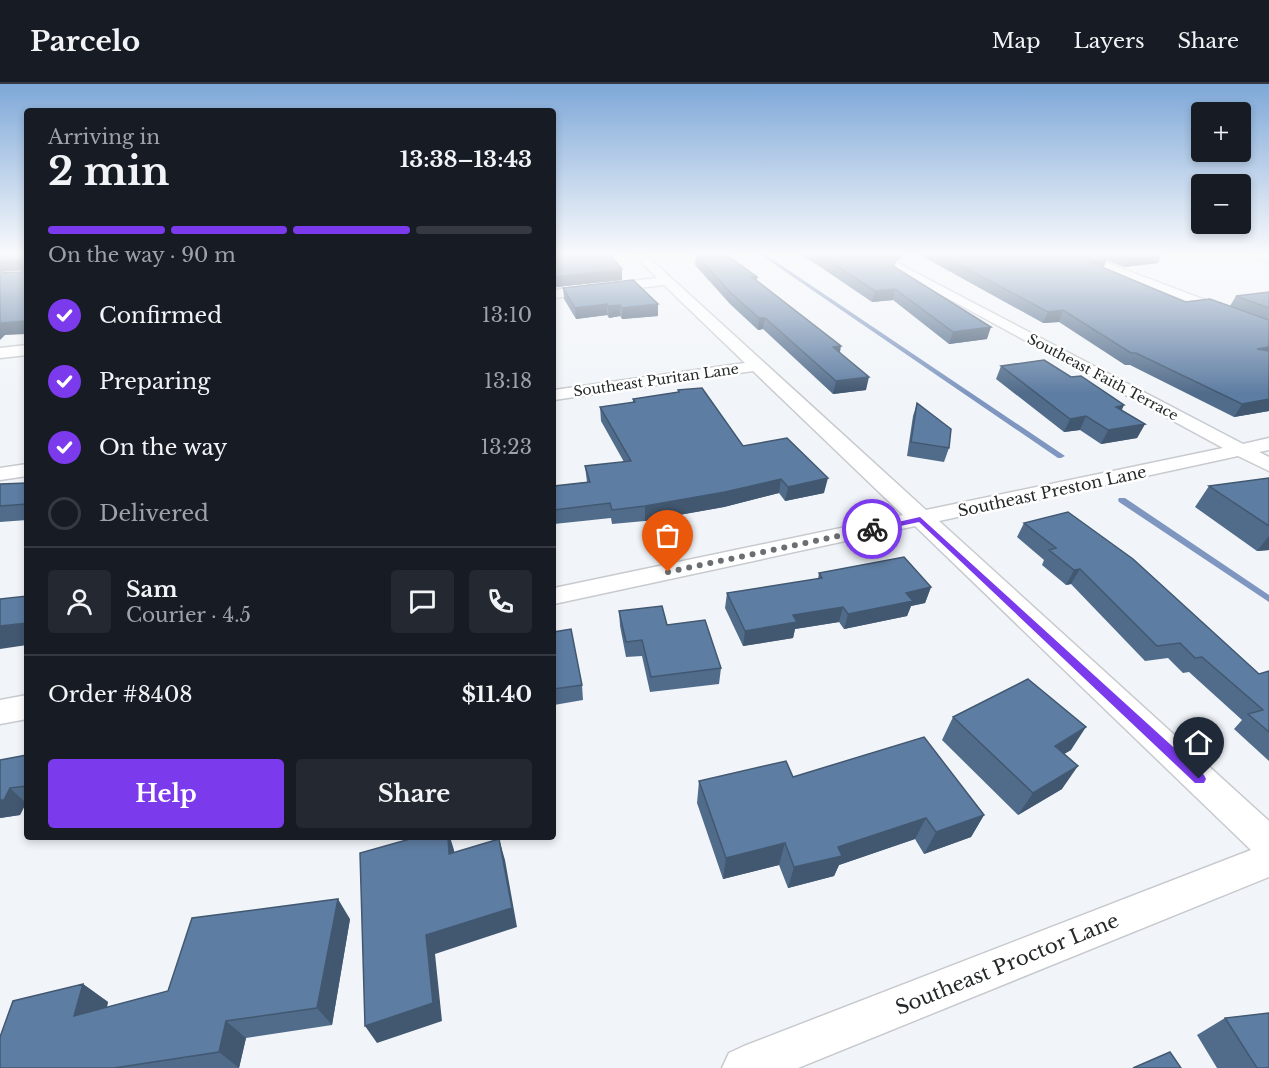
<!DOCTYPE html>
<html lang="en">
<head>
<meta charset="utf-8">
<style>
	:root { --surface:#171b24; --page:#242831; --text:#f1f3f6; --muted:#9ea1a6; --line:#363941; --accent:#7c3aed }
	body { margin:0; font-family:"Libre Baskerville",serif; background:var(--page); color:var(--text); height:100vh; display:flex; flex-direction:column; font-size:22px; white-space:nowrap }
	* { box-sizing:border-box; margin:0 }
	p { font-size:20px; color:var(--muted) }
	.icon { flex:none; width:33px; height:33px; fill:none; stroke:currentColor; stroke-width:2; stroke-linecap:round; stroke-linejoin:round }
	.map { position:relative; flex:1; overflow:hidden }
	.side { position:absolute; left:24px; top:24px; width:532px; height:732px; display:flex; flex-direction:column; background:var(--surface); border-radius:6px; box-shadow:0 3px 9px #0003 }
	.side>* { flex:none }
	.fabs { position:absolute; left:1191px; top:18px; display:grid; gap:12px }
	.fabs a { display:grid; place-items:center; width:60px; height:60px; border-radius:6px; background:var(--surface); box-shadow:0 3px 9px #0003; font-size:30px }
	.pin { position:absolute; display:grid; place-items:center; width:51px; height:51px; color:#fff; margin:-62px -26px; border-radius:50% 50% 50% 0; rotate:-45deg; box-shadow:0 0 6px #0007 }
	.pin .icon { rotate:45deg }
	.courier { position:absolute; display:grid; place-items:center; width:60px; height:60px; margin:-30px; border:4px solid #7c3aed; border-radius:50%; background:#fff; color:#222; box-shadow:0 2px 8px #0007 }
	.headline em { font-style:normal; font-weight:800 }
	.headline div { display:flex; flex-direction:column-reverse }
	.headline { display:flex; align-items:center; justify-content:space-between; height:102px; padding:0 24px }
	h1 { font-size:39px; font-weight:800; line-height:45px }
	.bar { display:grid; grid-template-columns:repeat(4,1fr); gap:9px 6px; align-content:center; height:72px; padding:0 24px }
	.bar i { height:8px; border-radius:4px; background:var(--line) }
	.bar .active { background:var(--accent) }
	.bar p { grid-column:span 4 }
	.line { display:flex; align-items:center; gap:15px; padding:0 24px; border-top:2px solid var(--line) }
	.line div { flex:1 }
	.round { display:grid; place-items:center; flex:none; width:63px; height:63px; border-radius:6px; background:var(--page) }
	ol { padding:0 24px; list-style:none }
	li { display:flex; align-items:center; gap:18px; height:66px }
	li p { margin-inline-start:auto }
	li .icon { padding:6px; border-radius:50%; background:var(--accent); color:#fff; stroke-width:4 }
	li:last-child { color:var(--muted) }
	li i { width:33px; height:33px; border:3px solid var(--line); border-radius:50% }
	.action { display:flex; gap:12px; margin-top:auto; padding:12px 24px }
	.action a { flex:1; height:69px; border-radius:6px; background:var(--accent); color:#fff; font-size:24px; font-weight:800; line-height:69px; text-align:center }
	.action a+a { background:var(--page); color:var(--text) }
	header { display:flex; align-items:center; gap:36px; box-sizing:border-box; height:84px; padding:0 30px; background:var(--surface); border-bottom:2px solid var(--line) }
	header strong { font-size:28px }
	nav { display:flex; gap:33px; margin-inline-start:auto; font-size:21px }
	.map>svg:first-child { display:block }
	.lines { fill:none; stroke-linecap:round; stroke-linejoin:round }
	.stream { fill:#7f97c0; fill-rule:evenodd }
	.minor-casing { stroke:#c7cace; stroke-width:3 }
	.secondary-casing { stroke:#c7cace; stroke-width:3 }
	.minor { fill:#fff; fill-rule:evenodd }
	.secondary { fill:#fff; fill-rule:evenodd }
	.wall { fill:#516c8b }
	.shaded-wall { fill:#425871 }
	.building { fill:#5e7da2; stroke:#425871; stroke-width:1.5 }
	.route { fill:#7c3aed }
	.done { stroke:#6c6f71; stroke-width:6; stroke-dasharray:0 10.8 }
	.labels { text-anchor:middle; stroke-width:5; stroke-linejoin:round; paint-order:stroke }
	.far-street-label { font-size:14px; fill:#252728; stroke:#fff }
	.street-label { font-size:16px; fill:#252728; stroke:#fff }
	.near-street-label { font-size:20px; fill:#252728; stroke:#fff }
</style>
</head>
<body>
<header>
<strong>Parcelo</strong>
<nav><a>Map</a><a>Layers</a><a>Share</a></nav>
</header>
<div class="map">
<svg width="1269" height="984" viewBox="0 0 1269 984">
	<rect width="100%" height="100%" fill="#f1f5f9"/>
	<g class="lines">
		<path class="stream" d="M 761,171 L 766,171 L 1065,372 L 1061,374 L 1058,374 Z
			M 1119,414 L 1125,414 L 1269,511 L 1269,518 L 1119,418 L 1118,416 Z"/>
		<g class="minor-casing">
			<path id="minor" d="M 634,171 L 646,171 L 926,426 L 1223,364 L 868,171 L 882,171 L 1243,360 L 1269,354 L 1269,366 L 1259,368 L 1269,373 L 1269,387 L 1238,372 L 939,437 L 1269,737 L 1269,793 L 798,984 L 722,984 L 729,969 L 744,962 L 1251,766 L 915,442 L 554,520 L 554,504 L 903,431 L 753,287 L 554,316 L 554,306 L 745,279 L 664,201 L 554,214 L 554,206 L 657,194 Z
				M 1070,171 L 1086,171 L 1269,240 L 1269,249 Z
				M 27,261 L 27,271 L 0,274 L 0,264 Z
				M 27,380 L 27,392 L 0,396 L 0,384 Z
				M 27,611 L 27,635 L 0,640 L 0,616 Z"/>
		</g>
		<g class="secondary-casing">
			<path id="secondary" d="M 1254,171 L 1269,171 L 1269,178 L 1257,174 Z"/>
		</g>
		<use href="#minor" class="minor"/>
		<use href="#secondary" class="secondary"/>
	</g>
	<path class="wall" d="M 554,171 L 622,196 L 556,203 L 554,199 Z
		M 696,171 L 757,193 L 757,197 L 840,268 L 866,306 L 833,310 L 763,245 L 758,246 L 730,220 L 695,181 Z
		M 800,171 L 885,171 L 894,183 L 987,255 L 949,260 L 893,216 L 872,218 L 816,180 Z
		M 887,171 L 903,171 L 899,177 Z
		M 920,171 L 1161,171 L 1158,179 L 1124,183 L 1106,176 L 1103,184 L 1185,218 L 1230,222 L 1236,212 L 1269,208 L 1269,327 L 1234,333 L 1130,281 L 1125,281 L 1059,238 L 1043,239 Z
		M 563,204 L 658,220 L 658,232 L 622,235 L 620,232 L 609,234 L 607,231 L 576,235 L 564,215 Z
		M 1001,282 L 1122,327 L 1145,340 L 1137,354 L 1101,360 L 1080,346 L 1064,348 L 996,295 Z
		M 678,306 L 743,362 L 824,409 L 785,417 L 779,409 L 724,423 L 645,437 L 612,440 L 611,434 L 554,440 L 554,402 L 587,398 L 585,382 L 624,378 L 601,337 L 600,323 L 633,319 L 633,315 L 678,308 Z
		M 917,319 L 949,364 L 944,378 L 907,372 L 913,332 Z
		M 1269,394 L 1269,466 L 1257,467 L 1195,423 L 1209,402 Z
		M 27,399 L 27,436 L 0,438 L 0,400 Z
		M 1024,439 L 1259,590 L 1269,587 L 1269,677 L 1234,645 L 1242,636 L 1189,588 L 1183,589 L 1168,574 L 1145,577 L 1071,500 L 1066,501 L 1042,481 L 1044,476 L 1017,453 Z
		M 819,489 L 931,503 L 925,519 L 911,522 L 907,532 L 844,545 L 839,538 L 795,545 L 793,554 L 743,562 L 725,524 L 727,509 L 818,495 Z
		M 619,527 L 667,541 L 721,584 L 719,600 L 650,608 L 642,572 L 626,573 L 620,542 Z
		M 554,548 L 582,601 L 583,616 L 554,621 Z
		M 953,633 L 1071,666 L 1064,670 L 1062,705 L 1018,731 L 942,656 Z
		M 27,671 L 27,719 L 26,719 L 20,731 L 0,734 L 0,676 Z
		M 793,693 L 984,731 L 971,753 L 924,770 L 915,755 L 839,781 L 834,792 L 788,804 L 779,781 L 723,795 L 697,719 L 699,697 Z
		M 350,835 L 332,941 L 246,954 L 239,984 L 0,984 L 83,900 L 108,918 L 107,923 L 168,907 Z
		M 1225,934 L 1269,984 L 1217,984 L 1197,951 Z"/>
	<path class="shaded-wall" d="M 1143,171 L 1161,171 L 1158,179 L 1124,183 L 1129,173 Z
		M 21,176 L 27,186 L 0,188 L 0,178 Z
		M 1107,176 L 1102,186 L 1090,178 Z
		M 622,185 L 622,196 L 556,203 L 556,193 Z
		M 895,205 L 893,216 L 872,218 L 875,207 Z
		M 607,220 L 607,231 L 576,235 L 575,224 Z
		M 658,220 L 658,232 L 622,235 L 622,224 Z
		M 620,221 L 620,232 L 609,234 L 608,222 Z
		M 1063,226 L 1059,238 L 1043,239 L 1048,228 Z
		M 759,234 L 765,234 L 763,245 L 758,246 Z
		M 27,237 L 27,250 L 5,251 L 0,256 L 0,239 Z
		M 991,243 L 987,255 L 949,260 L 953,248 Z
		M 841,262 L 839,274 L 833,263 Z
		M 1269,263 L 1269,274 L 1257,265 Z
		M 869,293 L 866,306 L 833,310 L 836,297 Z
		M 1269,315 L 1269,327 L 1234,333 L 1242,320 Z
		M 1124,321 L 1118,335 L 1116,323 Z
		M 1086,332 L 1080,346 L 1064,348 L 1070,335 Z
		M 1145,340 L 1137,354 L 1101,360 L 1108,346 Z
		M 828,394 L 824,409 L 785,417 L 788,403 Z
		M 781,395 L 779,409 L 724,423 L 645,437 L 645,422 Z
		M 1269,452 L 1269,466 L 1257,467 Z
		M 1080,485 L 1071,500 L 1066,501 L 1074,486 Z
		M 931,503 L 925,519 L 911,522 L 907,532 L 844,545 L 848,530 L 906,509 Z
		M 843,523 L 839,538 L 795,545 L 793,554 L 743,562 L 745,547 L 793,531 Z
		M 27,539 L 27,561 L 0,565 L 0,542 Z
		M 1086,643 L 1071,666 L 1040,684 L 1055,662 Z
		M 1078,682 L 1062,705 L 1018,731 L 1033,709 Z
		M 10,704 L 26,719 L 20,731 L 0,734 L 0,716 Z
		M 984,731 L 971,753 L 924,770 L 936,748 Z
		M 926,734 L 915,755 L 839,781 L 834,792 L 788,804 L 794,783 L 838,763 Z
		M 448,753 L 450,753 L 454,766 L 457,791 L 449,770 Z
		M 499,755 L 505,776 L 517,843 L 435,870 L 442,937 L 377,959 L 365,942 L 426,851 Z
		M 785,759 L 779,781 L 723,795 L 726,774 Z
		M 338,815 L 350,835 L 332,941 L 317,924 Z
		M 83,900 L 108,918 L 100,949 L 74,932 Z
		M 226,937 L 246,954 L 239,984 L 219,968 Z"/>
	<path class="building" d="M 0,171 L 27,171 L 27,237 L 0,239 L 0,189 L 21,188 L 23,186 L 24,178 L 21,176 L 0,178 Z
		M 554,171 L 610,171 L 622,185 L 556,193 L 554,189 Z
		M 696,171 L 727,171 L 757,193 L 752,193 L 841,262 L 833,263 L 869,293 L 836,297 L 765,234 L 759,234 L 731,209 Z
		M 820,171 L 885,171 L 896,177 L 893,182 L 991,243 L 953,248 L 895,205 L 875,207 Z
		M 941,171 L 1095,171 L 1107,176 L 1090,178 L 1185,218 L 1210,215 L 1269,236 L 1269,263 L 1257,265 L 1269,267 L 1269,315 L 1242,320 L 1136,269 L 1131,269 L 1063,226 L 1048,228 Z
		M 1124,171 L 1143,171 L 1129,173 Z
		M 633,196 L 658,220 L 622,224 L 620,221 L 608,222 L 607,220 L 575,224 L 563,204 Z
		M 1269,208 L 1269,224 L 1236,212 Z
		M 1044,276 L 1071,293 L 1081,292 L 1124,321 L 1116,323 L 1145,340 L 1108,346 L 1086,332 L 1070,335 L 1001,282 Z
		M 702,304 L 743,362 L 787,354 L 828,394 L 788,403 L 781,395 L 725,408 L 645,422 L 612,426 L 610,419 L 554,426 L 554,402 L 590,398 L 585,382 L 631,377 L 600,323 L 635,318 L 633,315 L 679,308 L 678,306 Z
		M 917,319 L 951,345 L 949,364 L 911,358 Z
		M 1269,394 L 1269,442 L 1209,402 Z
		M 27,399 L 27,420 L 0,422 L 0,400 Z
		M 1068,428 L 1133,475 L 1259,590 L 1269,587 L 1269,648 L 1248,630 L 1263,626 L 1202,573 L 1195,574 L 1180,559 L 1157,562 L 1080,485 L 1074,486 L 1049,466 L 1056,464 L 1024,439 Z
		M 904,473 L 931,503 L 906,509 L 913,517 L 848,530 L 843,523 L 793,531 L 797,538 L 745,547 L 727,509 L 822,494 L 819,489 Z
		M 27,512 L 27,539 L 0,542 L 0,515 Z
		M 662,522 L 667,541 L 705,536 L 721,584 L 651,593 L 642,556 L 626,558 L 619,527 Z
		M 571,545 L 582,601 L 554,605 L 554,548 Z
		M 1028,595 L 1086,643 L 1055,662 L 1078,682 L 1033,709 L 953,633 Z
		M 924,653 L 984,731 L 936,748 L 926,734 L 838,763 L 842,772 L 794,783 L 785,759 L 726,774 L 699,697 L 786,677 L 793,693 Z
		M 27,671 L 27,702 L 10,704 L 4,716 L 0,716 L 0,676 Z
		M 417,753 L 448,753 L 449,770 L 499,755 L 512,824 L 426,851 L 433,919 L 365,942 L 360,769 Z
		M 338,815 L 317,924 L 226,937 L 219,968 L 114,984 L 0,984 L 0,953 L 13,917 L 83,900 L 74,932 L 168,907 L 192,834 Z
		M 1269,929 L 1269,984 L 1257,984 L 1225,934 Z
		M 1170,968 L 1181,984 L 1133,984 Z"/>
	<linearGradient id="sky" x2="0" y2="1"><stop stop-color="#7ea8d8"/><stop offset="0.55" stop-color="#f9fafc"/><stop offset="1" stop-color="#f9fafc" stop-opacity="0"/></linearGradient>
	<rect width="1269" height="309" fill="url(#sky)"/>
	<path class="route" d="M 920,433 L 1204,691 L 1206,695 L 1204,699 L 1195,699 L 919,438 L 872,448 L 867,445 Z"/>
	<g class="lines">
		<path class="done" d="M 668,488 L 872,445"/>
	</g>
	<g class="labels">
		<g class="far-street-label">
			<text transform="translate(1103 293) rotate(28)" y="5">Southeast Faith Terrace</text>
			<text transform="translate(656 296) rotate(-8)" y="5">Southeast Puritan Lane</text>
		</g>
		<g class="street-label">
			<text transform="translate(1052 407) rotate(-12)" y="6">Southeast Preston Lane</text>
		</g>
		<g class="near-street-label">
			<text transform="translate(1007 880) rotate(-22)" y="7">Southeast Proctor Lane</text>
		</g>
	</g>
</svg>
<div class="fabs">
<a>+</a>
<a>−</a>
</div>
<div class="pin" style="left:668px;top:488px;background:#ea580c"><svg class="icon" aria-label="bag" viewBox="0 0 24 24"><path d="M5 8h14l-1 12H6zM9 8a3 3 0 0 1 6 0"/></svg></div>
<div class="pin" style="left:1199px;top:695px;background:#1f2937"><svg class="icon" aria-label="home" viewBox="0 0 24 24"><path d="M3 11l9-7 9 7M6 9v11h12V9"/></svg></div>
<div class="courier" style="left:872px;top:445px"><svg class="icon" aria-label="bike" viewBox="0 0 24 24"><circle cx="6" cy="16" r="4"/><circle cx="18" cy="16" r="4"/><path d="M6 16l4-8h5l3 8M10 8l3 8H6M13 5h3"/></svg></div>
<section class="side">
<div class="headline"><div><h1>2 min</h1><p>Arriving in</p></div><em>13:38–13:43</em></div>
<div class="bar"><i class="active"></i><i class="active"></i><i class="active"></i><i></i><p>On the way · 90 m</p></div>
<ol>
<li><svg class="icon" aria-label="check" viewBox="0 0 24 24"><path d="M5 12l5 5 9-10"/></svg>Confirmed<p>13:10</p></li>
<li><svg class="icon" aria-label="check" viewBox="0 0 24 24"><path d="M5 12l5 5 9-10"/></svg>Preparing<p>13:18</p></li>
<li><svg class="icon" aria-label="check" viewBox="0 0 24 24"><path d="M5 12l5 5 9-10"/></svg>On the way<p>13:23</p></li>
<li><i></i>Delivered</li>
</ol>
<div class="line" style="height:108px"><a class="round"><svg class="icon" aria-label="person" viewBox="0 0 24 24"><circle cx="12" cy="8" r="4"/><path d="M4 21q1-7 8-7t8 7"/></svg></a><div><b>Sam</b><p>Courier · 4.5</p></div><a class="round"><svg class="icon" aria-label="chat" viewBox="0 0 24 24"><path d="M4 5h16v11H9l-5 4z"/></svg></a><a class="round"><svg class="icon" aria-label="phone" viewBox="0 0 24 24"><path d="M5 4h4l2 5-3 2q2 4 5 5l2-3 5 2v4C11 20 4 13 5 4z"/></svg></a></div>
<div class="line" style="height:78px"><div>Order #8408</div><b>$11.40</b></div>
<div class="action"><a>Help</a><a>Share</a></div>
</section>
</div>
</body>
</html>
